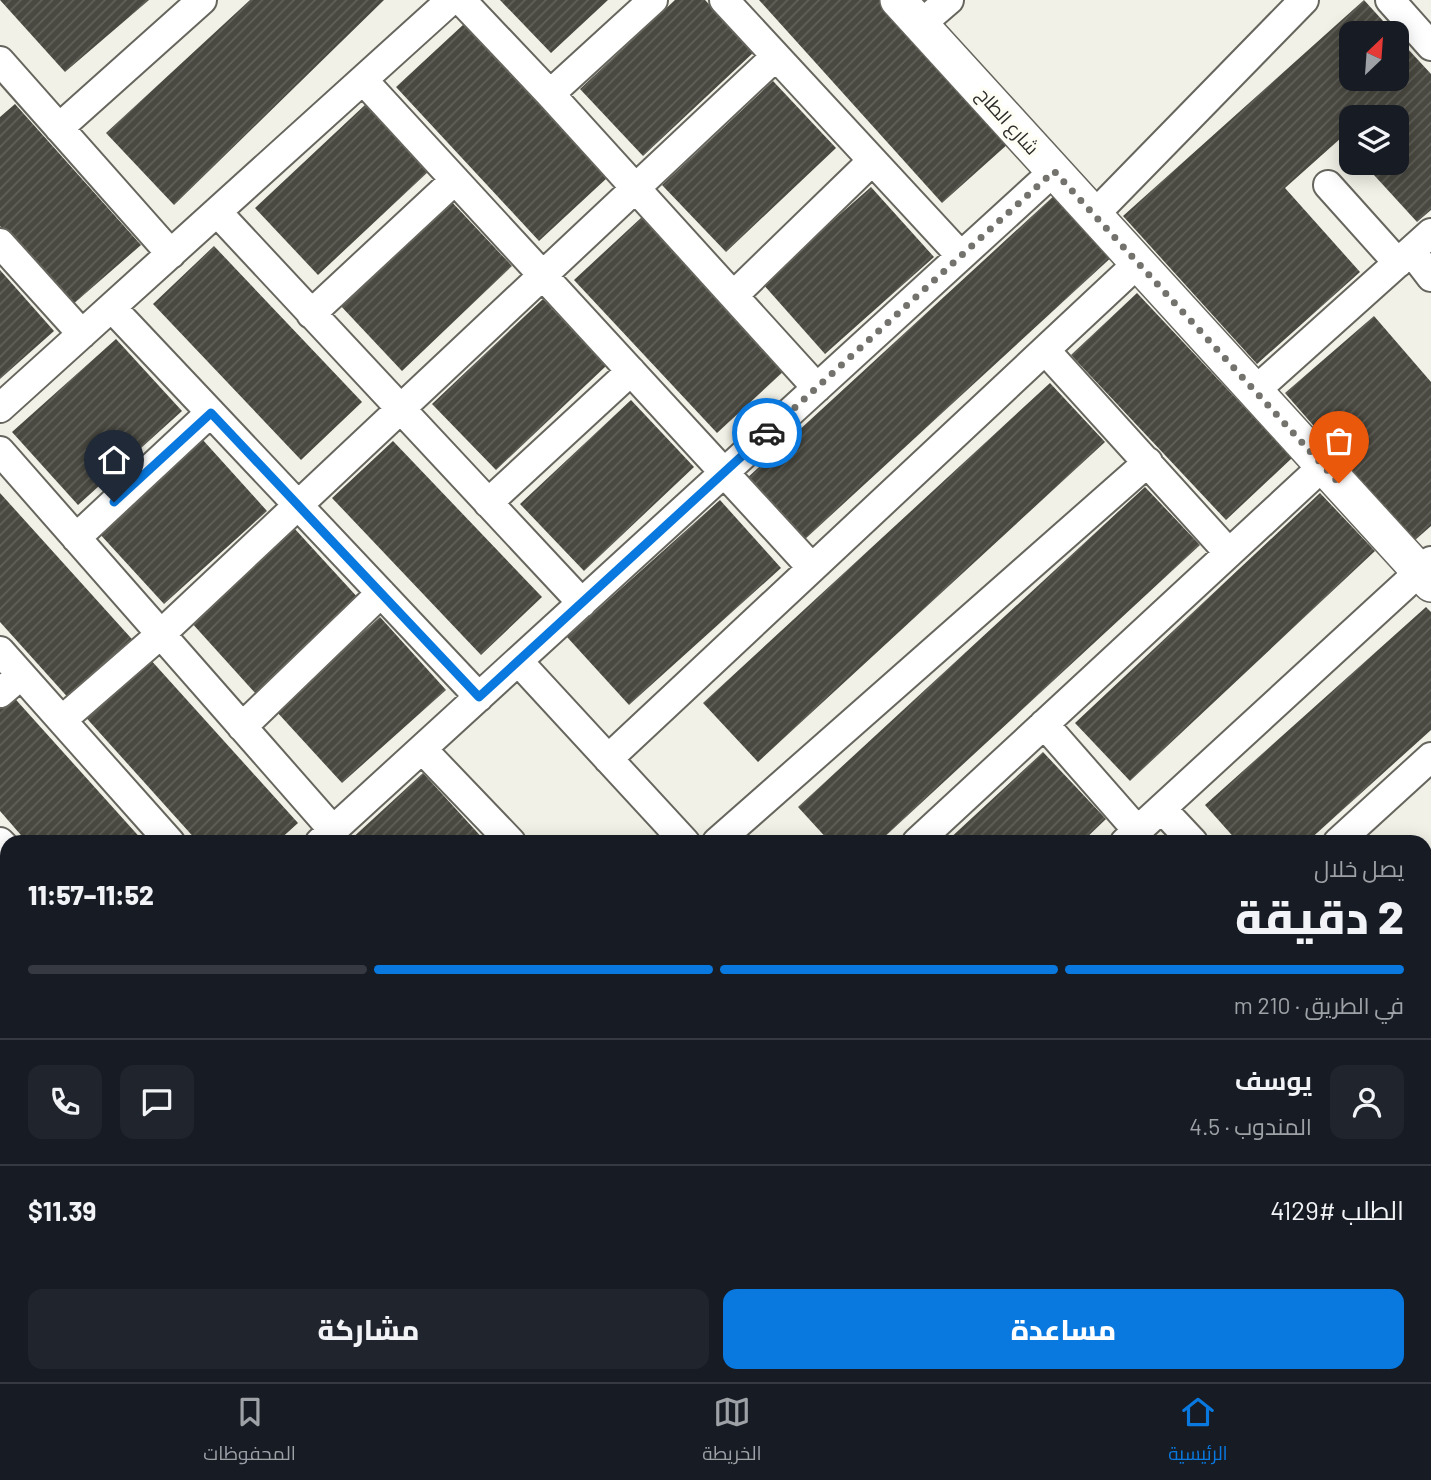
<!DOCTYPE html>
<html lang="ar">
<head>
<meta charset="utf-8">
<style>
	:root { --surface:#171b24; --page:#20242c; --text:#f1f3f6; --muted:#9ea1a6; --line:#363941; --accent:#0979e0 }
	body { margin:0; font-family:Barlow,Cairo,sans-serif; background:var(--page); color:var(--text); direction:rtl; height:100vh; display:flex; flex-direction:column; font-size:26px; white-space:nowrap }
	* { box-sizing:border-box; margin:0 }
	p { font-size:23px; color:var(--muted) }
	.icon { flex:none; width:38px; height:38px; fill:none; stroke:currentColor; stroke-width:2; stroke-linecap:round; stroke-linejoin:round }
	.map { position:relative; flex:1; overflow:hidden; direction:ltr }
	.sheet { position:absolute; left:0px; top:835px; width:1432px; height:548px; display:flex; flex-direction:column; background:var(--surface); border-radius:21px 21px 0 0; box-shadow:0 4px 18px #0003; direction:rtl }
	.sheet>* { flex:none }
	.needle { width:46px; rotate:25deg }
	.controls { position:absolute; left:1339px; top:21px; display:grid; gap:14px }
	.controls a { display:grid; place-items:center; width:70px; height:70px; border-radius:14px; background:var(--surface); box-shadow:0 4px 18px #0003; font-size:35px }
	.pin { position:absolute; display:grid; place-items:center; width:60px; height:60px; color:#fff; margin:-72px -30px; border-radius:50% 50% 50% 0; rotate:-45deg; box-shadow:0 0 7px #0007 }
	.pin .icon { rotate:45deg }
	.courier { position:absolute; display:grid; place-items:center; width:70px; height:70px; margin:-35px; border:5px solid #0979e0; border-radius:50%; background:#fff; color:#222; box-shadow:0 2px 9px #0007 }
	.summary em { font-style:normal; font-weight:800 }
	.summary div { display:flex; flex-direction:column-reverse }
	.summary { display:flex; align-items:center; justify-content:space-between; height:119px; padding:0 28px }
	h1 { font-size:46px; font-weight:800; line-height:52px }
	.bar { display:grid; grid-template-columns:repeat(4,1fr); gap:10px 7px; align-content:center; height:84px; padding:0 28px }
	.bar i { height:9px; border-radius:5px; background:var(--line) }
	.bar .active { background:var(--accent) }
	.bar p { grid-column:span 4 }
	.line { display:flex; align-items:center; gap:18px; padding:0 28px; border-top:2px solid var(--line) }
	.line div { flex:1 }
	.round { display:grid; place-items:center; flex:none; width:74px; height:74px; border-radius:14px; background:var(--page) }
	.cta { display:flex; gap:14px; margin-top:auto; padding:14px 28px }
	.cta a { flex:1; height:80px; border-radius:14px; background:var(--accent); color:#fff; font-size:28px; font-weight:800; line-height:80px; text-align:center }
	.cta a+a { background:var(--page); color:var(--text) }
	.menu { display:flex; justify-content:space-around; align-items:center; height:98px; border-top:2px solid var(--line); background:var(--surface); font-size:19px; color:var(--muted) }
	.menu a { display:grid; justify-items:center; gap:4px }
	.menu .active { color:var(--accent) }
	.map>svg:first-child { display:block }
	.building { fill:url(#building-hatch) }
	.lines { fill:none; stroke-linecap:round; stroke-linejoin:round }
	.minor-casing { stroke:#67665e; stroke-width:32 }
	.tertiary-casing { stroke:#67665e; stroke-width:38 }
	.minor { stroke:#fff; stroke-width:28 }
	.tertiary { stroke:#fff; stroke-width:35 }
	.done { stroke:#73726c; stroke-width:7; stroke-dasharray:0 12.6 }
	.route { stroke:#0979e0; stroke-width:9 }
	.labels { text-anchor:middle; stroke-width:7; stroke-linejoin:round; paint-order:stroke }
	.street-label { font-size:19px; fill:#2e2d2a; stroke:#fffef5 }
</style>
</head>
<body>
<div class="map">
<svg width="1431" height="1382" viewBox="0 0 1431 1382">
	<defs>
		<pattern id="building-hatch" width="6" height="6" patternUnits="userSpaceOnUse" patternTransform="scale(1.75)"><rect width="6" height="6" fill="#494941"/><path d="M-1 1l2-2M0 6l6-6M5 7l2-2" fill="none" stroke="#61615a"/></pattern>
	</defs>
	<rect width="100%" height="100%" fill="#f2f1e7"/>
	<path class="building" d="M 0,0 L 149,0 L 65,72 Z
		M 250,0 L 384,0 L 174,205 L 106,133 Z
		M 500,0 L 608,0 L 551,53 Z
		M 675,0 L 705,0 L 754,52 L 643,156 L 580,89 Z
		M 759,0 L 880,0 L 1009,143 L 942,203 Z
		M 1364,0 L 1394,33 L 1351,33 L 1351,79 L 1396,79 L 1396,36 L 1431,74 L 1431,210 L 1417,222 L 1363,163 L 1396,163 L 1396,117 L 1351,117 L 1351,149 L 1341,138 L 1285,188 L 1360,272 L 1257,364 L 1123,216 Z
		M 464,24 L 607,178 L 539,241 L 396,87 Z
		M 773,81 L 836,148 L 726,252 L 662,185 Z
		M 15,104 L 141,245 L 71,306 L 0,226 L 0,117 Z
		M 366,104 L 429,171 L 318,275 L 255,208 Z
		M 871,187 L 934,257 L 825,354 L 762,283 Z
		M 1058,192 L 1115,254 L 803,541 L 746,479 Z
		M 449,199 L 512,266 L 402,371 L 339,304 Z
		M 642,217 L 785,370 L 717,433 L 574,280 Z
		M 214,246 L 362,402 L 301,460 L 153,304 Z
		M 0,270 L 54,331 L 0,379 Z
		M 1137,293 L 1292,458 L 1226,520 L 1071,355 Z
		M 543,299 L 606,366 L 496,470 L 432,404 Z
		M 1374,316 L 1431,382 L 1431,526 L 1414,541 L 1285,393 Z
		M 116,339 L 182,411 L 78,505 L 12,432 Z
		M 1050,383 L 1105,442 L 758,762 L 703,703 Z
		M 631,400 L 694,467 L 584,571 L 520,504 Z
		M 202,439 L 267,511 L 164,604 L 98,532 Z
		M 393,441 L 542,597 L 481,655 L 332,498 Z
		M 1145,487 L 1200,545 L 879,842 L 830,842 L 798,807 Z
		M 0,493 L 298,823 L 277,842 L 198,842 L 0,622 Z
		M 1320,493 L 1375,551 L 1130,781 L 1075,723 Z
		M 720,500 L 781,568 L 629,705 L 567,637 Z
		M 294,528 L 360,600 L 256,694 L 190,621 Z
		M 1426,607 L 1431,612 L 1431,730 L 1307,842 L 1238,842 L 1205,805 Z
		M 380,617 L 446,690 L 342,783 L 276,711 Z
		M 0,682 L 144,842 L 27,842 L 0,811 Z
		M 1043,752 L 1106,819 L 1082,842 L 946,842 Z
		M 423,773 L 486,842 L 348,842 Z
		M 0,865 L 7,872 L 7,1002 L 0,995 Z
		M 1424,886 L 1431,893 L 1431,1022 L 1424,1015 Z
		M 0,1059 L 7,1067 L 7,1084 L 0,1090 Z
		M 0,1198 L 7,1205 L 7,1287 L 0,1293 Z
		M 7,1357 L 7,1376 L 111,1376 L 118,1382 L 2,1382 L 0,1363 Z
		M 163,1376 L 278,1376 L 284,1382 L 169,1382 Z
		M 413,1376 L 519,1376 L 511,1382 L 418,1382 Z
		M 603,1376 L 728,1376 L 721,1382 L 609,1382 Z
		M 847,1376 L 974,1376 L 980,1382 L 853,1382 Z
		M 1018,1376 L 1144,1376 L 1150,1382 L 1024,1382 Z"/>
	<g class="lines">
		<g class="minor-casing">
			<path id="minor" d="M 461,0 L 550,94 L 817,388
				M 724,0 L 961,256
				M 1390,0 L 1431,46
				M 920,25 L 949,0
				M 0,61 L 171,254
				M 363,80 L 812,568
				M 550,94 L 653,0
				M 59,128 L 202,0
				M 1328,185 L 1398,263
				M 217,212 L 582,603
				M 1094,215 L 1304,0
				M 0,243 L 82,334
				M 1411,251 L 1431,277
				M 734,295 L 872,161
				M 112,308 L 479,697
				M 311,314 L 455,180
				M 1045,350 L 1229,553
				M 1255,391 L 1431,233
				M 0,408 L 451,0
				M 0,451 L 333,830
				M 488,503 L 631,371
				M 76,538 L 210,413
				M 0,651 L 170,842
				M 518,661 L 685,842
				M 0,693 L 21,675
				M 62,720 L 161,634 L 775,57
				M 1044,724 L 1137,830
				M 242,727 L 381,593
				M 422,749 L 511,842
				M 608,759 L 1138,263
				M 1162,809 L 1193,842
				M 0,842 L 7,849
				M 320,842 L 1054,171
				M 717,842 L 1148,462
				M 917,842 L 1323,466
				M 1125,842 L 1431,561
				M 1338,842 L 1431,757
				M 0,1021 L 7,1029
				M 1424,1065 L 1431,1059
				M 1424,1092 L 1431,1099
				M 0,1134 L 7,1128
				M 0,1174 L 7,1182
				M 1424,1268 L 1431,1262
				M 0,1327 L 7,1321
				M 136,1376 L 142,1382
				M 380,1376 L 386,1382
				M 820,1376 L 826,1382
				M 997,1376 L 1003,1382
				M 1173,1376 L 1180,1382
				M 332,1382 L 339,1376
				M 545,1382 L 552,1376
				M 746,1382 L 753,1376
				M 1299,1382 L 1307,1376"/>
		</g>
		<g class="tertiary-casing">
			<path id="tertiary" d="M 898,0 L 1431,584"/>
		</g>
		<use href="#minor" class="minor"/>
		<use href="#tertiary" class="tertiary"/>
	</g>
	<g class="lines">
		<path class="done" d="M 767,433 L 1054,171 L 1339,483"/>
		<path class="route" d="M 114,502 L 211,413 L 479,697 L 767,433"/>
	</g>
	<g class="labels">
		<g class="street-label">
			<text transform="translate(1008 121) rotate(48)" y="7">شارع الطاح</text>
		</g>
	</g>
</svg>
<div class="controls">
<a><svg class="needle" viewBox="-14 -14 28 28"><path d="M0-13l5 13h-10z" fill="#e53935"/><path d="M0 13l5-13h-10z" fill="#9ea1a6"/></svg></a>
<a><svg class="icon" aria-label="layers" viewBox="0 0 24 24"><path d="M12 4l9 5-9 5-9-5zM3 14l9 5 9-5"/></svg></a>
</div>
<div class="pin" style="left:1339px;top:483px;background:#ea580c"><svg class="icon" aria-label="bag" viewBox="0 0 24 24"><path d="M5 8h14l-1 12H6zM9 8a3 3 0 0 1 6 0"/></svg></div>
<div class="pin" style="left:114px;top:502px;background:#1f2937"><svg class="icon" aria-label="home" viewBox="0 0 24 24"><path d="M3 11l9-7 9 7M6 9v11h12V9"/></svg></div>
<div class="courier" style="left:767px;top:433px"><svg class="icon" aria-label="car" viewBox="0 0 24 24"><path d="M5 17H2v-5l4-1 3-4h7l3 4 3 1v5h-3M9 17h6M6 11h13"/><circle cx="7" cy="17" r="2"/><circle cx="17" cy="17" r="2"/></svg></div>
<section class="sheet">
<div class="summary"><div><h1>2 دقيقة</h1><p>يصل خلال</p></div><em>11:52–11:57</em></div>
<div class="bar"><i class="active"></i><i class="active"></i><i class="active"></i><i></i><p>في الطريق · 210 m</p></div>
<div class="line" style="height:126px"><a class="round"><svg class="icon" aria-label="person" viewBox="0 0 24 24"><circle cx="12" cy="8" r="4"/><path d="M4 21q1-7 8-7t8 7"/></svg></a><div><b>يوسف</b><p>المندوب · 4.5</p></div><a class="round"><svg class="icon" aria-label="chat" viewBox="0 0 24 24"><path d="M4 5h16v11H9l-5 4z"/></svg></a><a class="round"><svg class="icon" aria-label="phone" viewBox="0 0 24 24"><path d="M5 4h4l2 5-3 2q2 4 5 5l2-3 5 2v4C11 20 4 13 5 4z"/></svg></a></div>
<div class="line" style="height:91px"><div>الطلب #4129</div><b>$11.39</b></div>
<div class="cta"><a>مساعدة</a><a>مشاركة</a></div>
</section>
</div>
<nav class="menu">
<a class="active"><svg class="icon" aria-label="home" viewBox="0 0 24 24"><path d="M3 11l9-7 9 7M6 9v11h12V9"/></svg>الرئيسية</a>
<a><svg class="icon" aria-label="map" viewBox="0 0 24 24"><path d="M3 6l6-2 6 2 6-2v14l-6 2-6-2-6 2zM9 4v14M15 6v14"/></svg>الخريطة</a>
<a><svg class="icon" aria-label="saved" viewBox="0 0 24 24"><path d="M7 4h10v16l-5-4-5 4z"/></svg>المحفوظات</a>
</nav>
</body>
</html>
